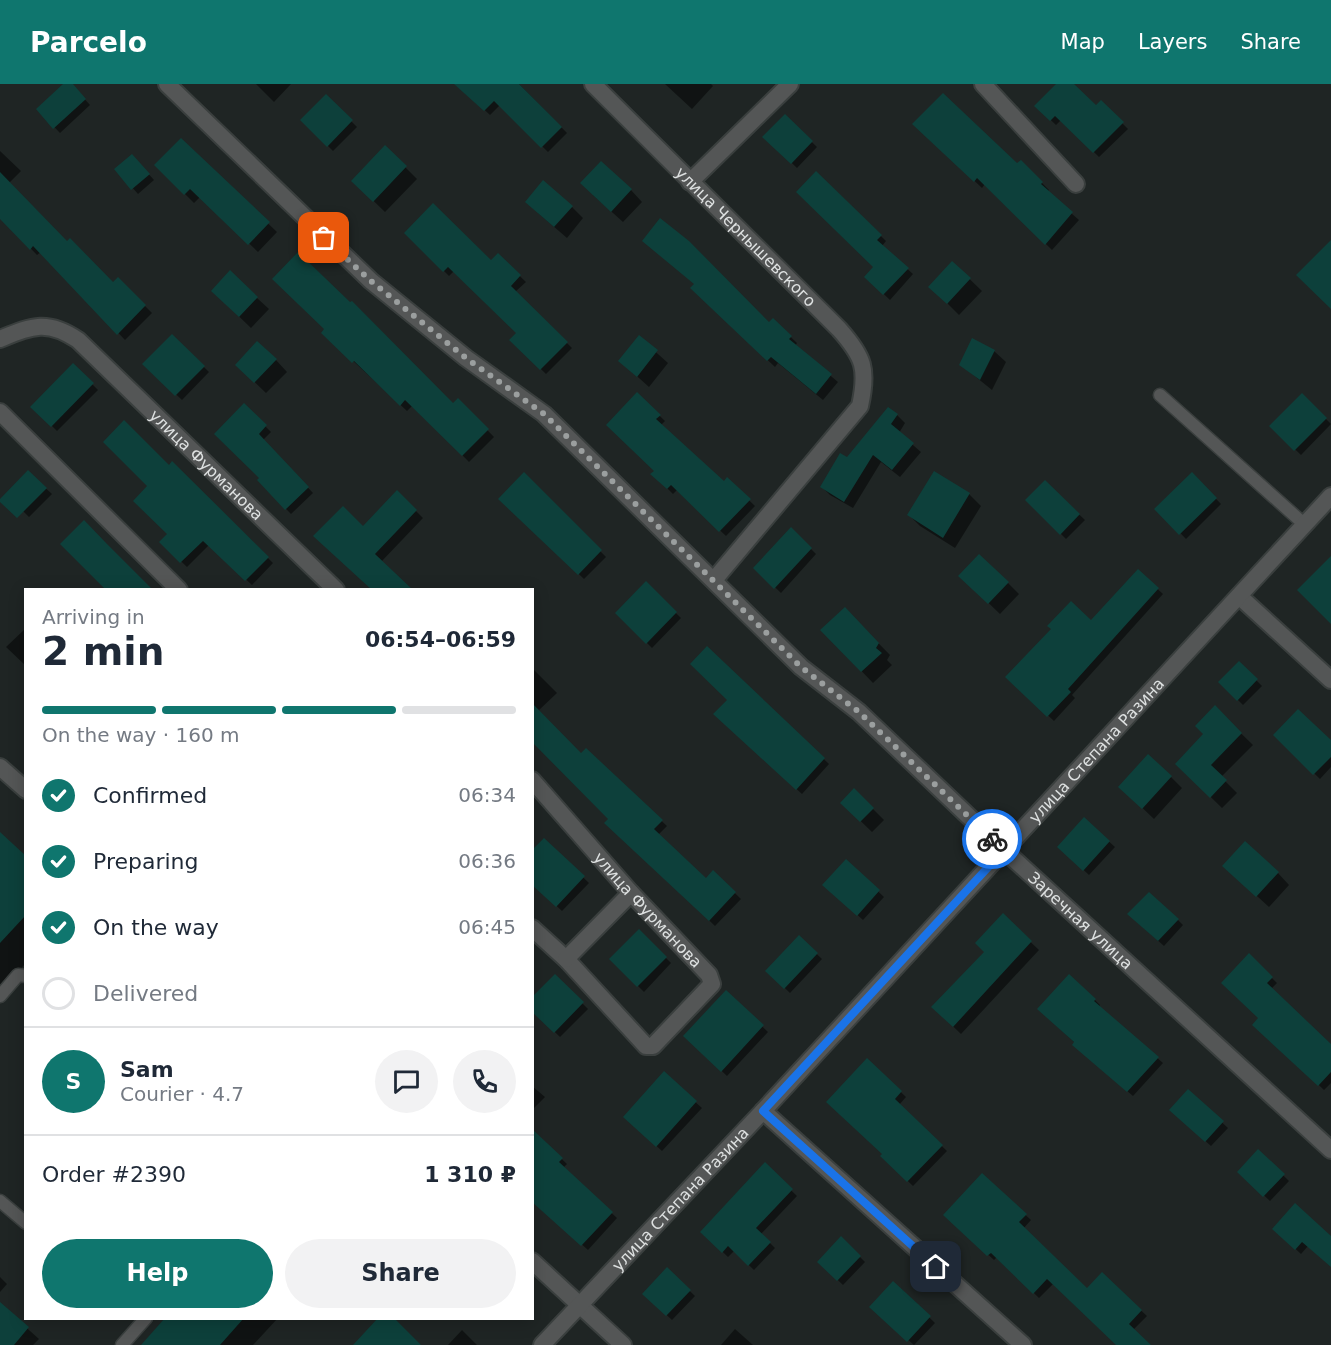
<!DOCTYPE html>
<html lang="en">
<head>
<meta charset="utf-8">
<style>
	:root { --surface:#fff; --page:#f2f2f3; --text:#1f2937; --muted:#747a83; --line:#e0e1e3; --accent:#0f766e }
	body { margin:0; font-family:"DejaVu Sans",sans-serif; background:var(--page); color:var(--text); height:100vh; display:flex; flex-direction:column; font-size:22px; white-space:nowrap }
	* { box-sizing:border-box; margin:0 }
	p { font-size:20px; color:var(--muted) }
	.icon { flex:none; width:33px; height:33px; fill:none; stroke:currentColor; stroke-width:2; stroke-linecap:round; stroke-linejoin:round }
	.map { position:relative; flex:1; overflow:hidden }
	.drawer { position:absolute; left:24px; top:504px; width:510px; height:732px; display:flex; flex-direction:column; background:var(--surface); border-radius:0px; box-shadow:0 3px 15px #0003 }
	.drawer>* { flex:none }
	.pin { position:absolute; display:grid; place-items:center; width:51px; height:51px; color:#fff; margin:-26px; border-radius:12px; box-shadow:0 3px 9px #0006 }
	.courier { position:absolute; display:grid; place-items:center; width:60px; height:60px; margin:-30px; border:4px solid #1a73e8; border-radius:50%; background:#fff; color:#222; box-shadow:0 2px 8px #0007 }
	.head em { font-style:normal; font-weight:600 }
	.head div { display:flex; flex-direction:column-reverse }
	.head { display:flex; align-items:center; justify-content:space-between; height:102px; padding:0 18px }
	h1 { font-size:39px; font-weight:600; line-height:45px }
	.bar { display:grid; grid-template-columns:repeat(4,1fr); gap:9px 6px; align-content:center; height:72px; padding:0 18px }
	.bar i { height:8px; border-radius:4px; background:var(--line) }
	.bar .current { background:var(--accent) }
	.bar p { grid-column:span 4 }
	.line { display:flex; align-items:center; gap:15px; padding:0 18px; border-top:2px solid var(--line) }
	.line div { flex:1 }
	.round { display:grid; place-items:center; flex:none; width:63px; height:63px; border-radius:32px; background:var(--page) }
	ol { padding:0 18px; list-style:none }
	li { display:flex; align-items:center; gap:18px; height:66px }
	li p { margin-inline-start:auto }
	li .icon { padding:6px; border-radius:50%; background:var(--accent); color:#fff; stroke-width:4 }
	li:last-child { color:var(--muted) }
	li i { width:33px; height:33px; border:3px solid var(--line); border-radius:50% }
	.action { display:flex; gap:12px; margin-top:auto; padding:12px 18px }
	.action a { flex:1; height:69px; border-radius:36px; background:var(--accent); color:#fff; font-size:24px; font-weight:600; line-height:69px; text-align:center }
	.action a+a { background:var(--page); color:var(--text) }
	header { display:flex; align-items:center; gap:36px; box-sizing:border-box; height:84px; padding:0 30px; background:var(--accent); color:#fff }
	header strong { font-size:28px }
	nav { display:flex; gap:33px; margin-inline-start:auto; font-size:21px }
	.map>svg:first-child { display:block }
	.shadow { fill:#0007 }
	.building { fill:#0d403b }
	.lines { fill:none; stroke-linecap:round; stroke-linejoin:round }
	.service-casing { stroke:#3a3f3e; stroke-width:15 }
	.minor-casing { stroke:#3a3f3e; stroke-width:20 }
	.service { stroke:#545656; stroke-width:12 }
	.minor { stroke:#545656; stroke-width:16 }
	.done { stroke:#9b9f9f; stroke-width:6; stroke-dasharray:0 10.8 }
	.route { stroke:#1a73e8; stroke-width:8 }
	.labels { text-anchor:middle; stroke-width:4.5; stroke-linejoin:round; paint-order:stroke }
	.street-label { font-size:16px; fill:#dee1e1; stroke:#1f2524 }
</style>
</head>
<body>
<header>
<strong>Parcelo</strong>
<nav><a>Map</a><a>Layers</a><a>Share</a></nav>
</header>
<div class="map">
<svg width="1331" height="1261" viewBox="0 0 1331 1261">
	<rect width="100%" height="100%" fill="#1f2524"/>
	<path class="shadow" d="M 66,0 L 71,0 L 90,21 L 60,49 L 38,26 Z
		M 256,0 L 291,0 L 274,18 Z
		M 457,0 L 519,0 L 567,49 L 548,68 L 500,21 L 490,31 Z
		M 665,0 L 711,0 L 713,2 L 692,25 Z
		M 1058,0 L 1072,0 L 1096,24 L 1101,18 L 1128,45 L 1099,73 L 1061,36 L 1056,41 L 1036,22 Z
		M 326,12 L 357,43 L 333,67 L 302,36 Z
		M 785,32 L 817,63 L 797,84 L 765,53 Z
		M 914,40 L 1017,81 L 1021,78 L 1049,106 L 1047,108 L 1079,136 L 1052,166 L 985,100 L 982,104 Z
		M 181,56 L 277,148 L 258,168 L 200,113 L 194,119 L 156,81 Z
		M 385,63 L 417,95 L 385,128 L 353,97 Z
		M 0,67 L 21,87 L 9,99 L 67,159 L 113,200 L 118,195 L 152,229 L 125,256 L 41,168 L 37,171 L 4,137 L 0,123 Z
		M 137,77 L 154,96 L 138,110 L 116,85 Z
		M 816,89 L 886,157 L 882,162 L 913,190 L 890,216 L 866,193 L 875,183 Z
		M 631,106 L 642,118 L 623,138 L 593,111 Z
		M 572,123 L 583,134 L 567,154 L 538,129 Z
		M 406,149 L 491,179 L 498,171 L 526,198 L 515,208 L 572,264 L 546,290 L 511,256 L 518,249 L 454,187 L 449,192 Z
		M 953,179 L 982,207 L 959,231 L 942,214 Z
		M 692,204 L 769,240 L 773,236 L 797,259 L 795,262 L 838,298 L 823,316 L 778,279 L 775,283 Z
		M 257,214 L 269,225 L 251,244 L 224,218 Z
		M 350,221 L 453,321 L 458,316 L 494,353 L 469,378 L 413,321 L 407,327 L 323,249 Z
		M 172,252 L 209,288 L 182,316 L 144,280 Z
		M 639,253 L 668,279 L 649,303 L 620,277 Z
		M 994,267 L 1006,278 L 992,306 L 961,281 Z
		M 276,276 L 287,288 L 266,309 L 237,281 Z
		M 73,281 L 98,306 L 57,347 L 33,323 Z
		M 637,310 L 665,337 L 661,341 L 724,399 L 727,395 L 755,422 L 726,452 L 677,406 L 673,410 L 658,395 Z
		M 1302,311 L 1331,340 L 1301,371 L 1271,342 Z
		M 244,321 L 271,348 L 263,356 L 313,409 L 291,430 L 259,397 L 261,394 Z
		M 897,331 L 905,339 L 899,349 L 921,368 L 900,393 L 881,378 L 853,424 L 830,411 L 822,403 L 847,375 Z
		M 172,379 L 273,479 L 252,501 L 209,461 L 187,483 L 161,458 L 169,450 L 169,383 Z
		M 28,388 L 52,410 L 29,433 L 6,410 Z
		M 935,389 L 969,410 L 981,422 L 955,464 L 920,442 L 909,431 Z
		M 524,390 L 606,473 L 584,495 L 500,415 Z
		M 1192,390 L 1221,420 L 1186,455 L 1157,425 Z
		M 1045,398 L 1085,436 L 1066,455 L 1027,416 Z
		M 397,408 L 423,434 L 381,478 L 372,506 L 363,444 Z
		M 791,445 L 816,470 L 781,509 L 755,484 Z
		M 1138,487 L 1163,510 L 1072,611 L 1075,614 L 1054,637 L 1007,593 L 1091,538 Z
		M 1008,499 L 1019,510 L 1000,530 L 975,506 Z
		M 646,500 L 681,534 L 652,564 L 617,529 Z
		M 845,525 L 890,571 L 887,576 L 892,581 L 873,599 L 822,546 Z
		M 26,544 L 26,582 L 6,563 Z
		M 707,565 L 829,680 L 802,710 L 720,635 L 729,616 Z
		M 1239,579 L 1262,602 L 1243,621 L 1220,598 Z
		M 532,584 L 557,609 L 538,627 L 581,671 L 586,666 L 667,742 L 658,751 L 706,796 L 713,788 L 741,815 L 715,842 L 607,738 L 610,735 L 532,629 Z
		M 1215,624 L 1253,661 L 1221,693 L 1237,709 L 1222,724 L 1177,680 L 1205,650 Z
		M 1275,651 L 1331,658 L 1331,683 L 1320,695 Z
		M 1171,693 L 1182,704 L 1154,735 L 1132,714 Z
		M 854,706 L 884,736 L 872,748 L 842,719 Z
		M 1084,735 L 1115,763 L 1089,791 L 1059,763 Z
		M 0,750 L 26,774 L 26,879 L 0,907 Z
		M 544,756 L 589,799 L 562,827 L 532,799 Z
		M 849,780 L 884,813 L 863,836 L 830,806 Z
		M 1278,789 L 1289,801 L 1269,823 L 1236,793 Z
		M 1003,832 L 1039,866 L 961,950 L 933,923 L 986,868 Z
		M 1135,836 L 1178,836 L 1183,841 L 1164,862 Z
		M 639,847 L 671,879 L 644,908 L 611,875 Z
		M 799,853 L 822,875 L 790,909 L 767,887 Z
		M 1249,871 L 1277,899 L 1271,905 L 1331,961 L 1331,999 L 1324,1006 L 1255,940 L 1260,934 Z
		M 555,892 L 588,925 L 560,953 L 532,926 Z
		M 726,908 L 768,948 L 727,992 L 685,952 Z
		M 1095,916 L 1100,921 L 1099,923 L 1163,979 L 1133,1012 L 1079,966 L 1075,959 L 1044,930 Z
		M 867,976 L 906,1013 L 899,1021 L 947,1067 L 913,1102 L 882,1072 L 884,1070 Z
		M 664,990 L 702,1024 L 662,1067 L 630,1038 Z
		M 532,1002 L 545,1013 L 532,1026 Z
		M 1188,1007 L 1228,1044 L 1211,1062 L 1176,1031 Z
		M 542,1056 L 567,1080 L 563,1084 L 617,1134 L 588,1166 L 546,1128 Z
		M 1258,1067 L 1289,1097 L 1270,1117 L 1239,1088 Z
		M 765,1081 L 797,1112 L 761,1150 L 775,1164 L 754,1186 L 734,1167 L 728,1173 L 702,1148 Z
		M 982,1091 L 1031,1136 L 1023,1145 L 1087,1206 L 1102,1190 L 1147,1232 L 1133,1246 L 1149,1261 L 1118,1261 L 1053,1200 L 1039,1214 L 997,1173 L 994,1176 L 945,1131 Z
		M 1274,1145 L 1331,1154 L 1331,1182 L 1308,1162 L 1301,1170 Z
		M 841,1154 L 865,1178 L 843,1201 L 819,1178 Z
		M 667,1185 L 695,1212 L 672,1236 L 644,1210 Z
		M 0,1193 L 7,1200 L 0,1208 Z
		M 894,1199 L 935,1239 L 914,1261 L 871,1223 Z
		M 0,1220 L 39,1255 L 33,1261 L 0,1261 Z
		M 168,1234 L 278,1234 L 253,1261 L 143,1261 Z
		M 735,1245 L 753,1261 L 721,1261 Z
		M 462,1246 L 477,1261 L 448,1261 Z"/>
	<path class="building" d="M 63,0 L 73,0 L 86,15 L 53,45 L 36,25 Z
		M 454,0 L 519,0 L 562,43 L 541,64 L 494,17 L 484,27 Z
		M 1056,0 L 1074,0 L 1096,21 L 1101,16 L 1124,38 L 1093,69 L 1055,32 L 1050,37 L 1034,22 Z
		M 943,9 L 1017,79 L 1021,76 L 1043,98 L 1041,100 L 1073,128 L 1045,161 L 977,94 L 974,98 L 912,40 Z
		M 326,10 L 353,36 L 327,63 L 300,36 Z
		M 785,30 L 813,57 L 791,80 L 762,53 Z
		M 181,54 L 270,138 L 248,161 L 190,105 L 184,111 L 154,81 Z
		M 385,61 L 407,82 L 373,118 L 351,97 Z
		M 132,70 L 150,90 L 131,106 L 114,85 Z
		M 601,77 L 632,105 L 611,128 L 580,99 Z
		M 816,87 L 882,151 L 877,156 L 909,184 L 883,211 L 864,193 L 873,183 L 796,108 Z
		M 0,88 L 67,157 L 70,154 L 113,198 L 118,193 L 146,221 L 117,251 L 33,162 L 30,166 L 0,135 Z
		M 543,96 L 573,122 L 554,143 L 525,118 Z
		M 433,119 L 491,176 L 498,169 L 521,191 L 511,202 L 568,258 L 540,286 L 509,256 L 516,249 L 448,183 L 443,188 L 404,149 Z
		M 660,134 L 689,157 L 769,238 L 773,234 L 792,252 L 789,255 L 832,290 L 816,310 L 771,273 L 767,277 L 690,204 L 694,200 L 642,157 Z
		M 1331,156 L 1331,225 L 1296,191 Z
		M 298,168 L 350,218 L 352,217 L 453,319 L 458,314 L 489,345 L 462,372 L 405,316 L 400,322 L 354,277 L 352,279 L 321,249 L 324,245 L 272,195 Z
		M 952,177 L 971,194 L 947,220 L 928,203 Z
		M 230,186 L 258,213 L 239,233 L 211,207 Z
		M 172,250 L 205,282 L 175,312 L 142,280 Z
		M 639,251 L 658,266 L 637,293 L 618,277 Z
		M 972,254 L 995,266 L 980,296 L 959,281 Z
		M 257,257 L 277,275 L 254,299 L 235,281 Z
		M 73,279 L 94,299 L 51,343 L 30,323 Z
		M 637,308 L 661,331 L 656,335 L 724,397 L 727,393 L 751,415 L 719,448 L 671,401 L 667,405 L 650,390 L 654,387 L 606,341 Z
		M 1302,309 L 1327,334 L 1294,367 L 1269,342 Z
		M 244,319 L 267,341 L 259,350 L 309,403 L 285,426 L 257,396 L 259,394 L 214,350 Z
		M 888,323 L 898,330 L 891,340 L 914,359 L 892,386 L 873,371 L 844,418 L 820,403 L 840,369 L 847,373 Z
		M 124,336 L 169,381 L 172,377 L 269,473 L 245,497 L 203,457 L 180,479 L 159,458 L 167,450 L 133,417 L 147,402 L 103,358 Z
		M 28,386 L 47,404 L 17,434 L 0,418 L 0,415 Z
		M 934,387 L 970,409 L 943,454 L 907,431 Z
		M 524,388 L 602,466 L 578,491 L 498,415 Z
		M 1192,388 L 1217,414 L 1179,451 L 1154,425 Z
		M 1045,396 L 1080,430 L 1060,451 L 1025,416 Z
		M 397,406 L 417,426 L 375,470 L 413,506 L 372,506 L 313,452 L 343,422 L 363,442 Z
		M 84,436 L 107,460 L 153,506 L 106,506 L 60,460 Z
		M 791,443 L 812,464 L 774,505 L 753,484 Z
		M 979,470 L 1009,498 L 988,520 L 958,492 Z
		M 1331,472 L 1331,540 L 1297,506 Z
		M 1138,485 L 1159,504 L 1068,605 L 1071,608 L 1047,633 L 1005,593 L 1051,545 L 1047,542 L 1071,517 L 1091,536 Z
		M 646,497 L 677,528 L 646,560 L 615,529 Z
		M 845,523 L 879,559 L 876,564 L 882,569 L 861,588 L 820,546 Z
		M 707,562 L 825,674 L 796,706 L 713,630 L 727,616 L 690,580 Z
		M 1239,577 L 1258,595 L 1237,617 L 1218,598 Z
		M 532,619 L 581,669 L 586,664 L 663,736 L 654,745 L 706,794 L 713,786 L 736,808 L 709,837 L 604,739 L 608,735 L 532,658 Z
		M 1215,621 L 1242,649 L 1211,681 L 1227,696 L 1210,714 L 1175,680 L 1203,650 L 1195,642 Z
		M 1298,625 L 1331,656 L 1331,673 L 1313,691 L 1273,651 Z
		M 1148,670 L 1172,692 L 1142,725 L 1118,703 Z
		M 854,704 L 874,724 L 860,738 L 840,719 Z
		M 1084,733 L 1110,757 L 1083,787 L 1057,763 Z
		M 0,748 L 26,772 L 26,831 L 0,859 Z
		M 544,754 L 585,792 L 556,823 L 532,801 L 532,766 Z
		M 1245,757 L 1279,788 L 1256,813 L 1222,782 Z
		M 846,775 L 880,806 L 857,832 L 822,801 Z
		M 1149,808 L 1179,835 L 1158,857 L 1127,830 Z
		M 1003,829 L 1032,857 L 953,943 L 931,923 L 984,868 L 975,859 Z
		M 639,845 L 667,873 L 637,903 L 609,875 Z
		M 799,851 L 818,869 L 784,905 L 765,887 Z
		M 1249,869 L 1273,893 L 1267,899 L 1331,960 L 1331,988 L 1318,1002 L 1252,941 L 1258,934 L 1221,899 Z
		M 555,890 L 584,918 L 554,949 L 532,928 L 532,913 Z
		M 1069,890 L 1096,915 L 1094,917 L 1159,973 L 1127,1008 L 1072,961 L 1074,958 L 1037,925 Z
		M 726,906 L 764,941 L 721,988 L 683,952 Z
		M 867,974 L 902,1007 L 895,1015 L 943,1061 L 907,1098 L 880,1072 L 882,1070 L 826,1018 Z
		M 664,987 L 697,1017 L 656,1063 L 623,1033 Z
		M 1188,1005 L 1224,1037 L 1205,1058 L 1169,1026 Z
		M 532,1045 L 563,1074 L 559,1078 L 613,1128 L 581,1162 L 532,1118 Z
		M 1258,1065 L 1285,1090 L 1263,1113 L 1237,1088 Z
		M 765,1078 L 793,1105 L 756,1144 L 771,1158 L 748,1182 L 728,1162 L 722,1169 L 700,1148 Z
		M 982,1089 L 1027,1130 L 1019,1138 L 1087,1204 L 1102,1188 L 1142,1226 L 1129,1240 L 1151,1261 L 1116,1261 L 1047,1195 L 1033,1210 L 991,1169 L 987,1172 L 943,1131 Z
		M 1295,1119 L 1331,1152 L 1331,1183 L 1302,1158 L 1295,1166 L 1272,1145 Z
		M 841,1152 L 861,1172 L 837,1197 L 817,1178 Z
		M 667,1183 L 691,1206 L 666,1232 L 642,1210 Z
		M 893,1197 L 931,1232 L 907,1258 L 869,1223 Z
		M 0,1218 L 29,1243 L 14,1261 L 0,1261 Z
		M 165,1234 L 244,1234 L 220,1261 L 141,1261 Z
		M 378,1234 L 394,1234 L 421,1261 L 353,1261 Z"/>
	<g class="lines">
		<g class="service-casing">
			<path id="service" d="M 1160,311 L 1304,440
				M 0,912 L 18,891 L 26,892
				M 0,1117 L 26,1139
				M 122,1261 L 146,1234"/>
		</g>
		<g class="minor-casing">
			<g id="minor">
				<path id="s1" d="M 167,0 L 371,197 L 466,274 L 544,330 L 801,583 L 859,628 L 1004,766 L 1331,1066"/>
				<path id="s2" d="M 593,0 L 839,245 C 864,273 868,285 860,322 L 714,496"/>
				<path d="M 983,0 L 1076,100"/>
				<path d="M 690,98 L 790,0"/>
				<path id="s3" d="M 0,255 C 32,242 47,235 78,256 L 336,506"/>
				<path d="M 0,328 L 179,506"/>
				<path d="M 1239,512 L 1331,596"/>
				<path d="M 0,683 L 26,706"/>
				<path id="s4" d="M 532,696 L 631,809 L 709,891 L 712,900 L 653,962 L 646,962 L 566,875 L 532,844"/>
				<path d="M 566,875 L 631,809"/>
				<path d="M 763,1027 L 1023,1261"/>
				<path d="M 532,1177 L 623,1261"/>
				<path id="s5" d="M 542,1261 L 763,1027 L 1331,412"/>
			</g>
		</g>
		<use href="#service" class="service"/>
		<use href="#minor" class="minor"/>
	</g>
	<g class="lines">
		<path class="done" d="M 324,154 L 371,197 L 466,274 L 544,330 L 801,583 L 859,628 L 992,755"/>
		<path class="route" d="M 936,1183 L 763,1027 L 1004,766 L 992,755"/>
	</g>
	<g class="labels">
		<g class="street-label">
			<text dy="6" stroke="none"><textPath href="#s2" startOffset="216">улица Чернышевского</textPath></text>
			<text dy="6" stroke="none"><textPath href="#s3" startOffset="262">улица Фурманова</textPath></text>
			<text dy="6" stroke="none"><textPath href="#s5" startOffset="813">улица Степана Разина</textPath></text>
			<text dy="6" stroke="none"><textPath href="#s4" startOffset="174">улица Фурманова</textPath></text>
			<text dy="6" stroke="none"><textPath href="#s1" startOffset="1240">Заречная улица</textPath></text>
			<text dy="6" stroke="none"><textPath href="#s5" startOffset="201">улица Степана Разина</textPath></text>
		</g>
	</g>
</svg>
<div class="pin" style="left:324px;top:154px;background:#ea580c"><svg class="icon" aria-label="bag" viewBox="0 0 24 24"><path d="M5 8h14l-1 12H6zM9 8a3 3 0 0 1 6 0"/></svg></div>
<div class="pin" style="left:936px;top:1183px;background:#1f2937"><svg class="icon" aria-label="home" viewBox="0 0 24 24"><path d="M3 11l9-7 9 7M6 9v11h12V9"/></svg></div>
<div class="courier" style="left:992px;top:755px"><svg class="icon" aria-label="bike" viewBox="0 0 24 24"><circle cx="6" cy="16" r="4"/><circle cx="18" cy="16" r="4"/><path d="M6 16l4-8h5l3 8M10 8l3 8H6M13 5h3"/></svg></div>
<section class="drawer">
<div class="head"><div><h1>2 min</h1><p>Arriving in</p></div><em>06:54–06:59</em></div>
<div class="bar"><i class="current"></i><i class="current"></i><i class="current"></i><i></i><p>On the way · 160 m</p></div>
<ol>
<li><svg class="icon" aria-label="check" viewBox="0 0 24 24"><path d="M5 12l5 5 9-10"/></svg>Confirmed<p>06:34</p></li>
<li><svg class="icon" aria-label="check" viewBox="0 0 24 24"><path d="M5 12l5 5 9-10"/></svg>Preparing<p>06:36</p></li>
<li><svg class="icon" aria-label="check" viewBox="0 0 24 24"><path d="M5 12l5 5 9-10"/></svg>On the way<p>06:45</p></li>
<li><i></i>Delivered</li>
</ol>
<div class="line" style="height:108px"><b class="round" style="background:var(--accent);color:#fff">S</b><div><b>Sam</b><p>Courier · 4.7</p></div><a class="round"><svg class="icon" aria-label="chat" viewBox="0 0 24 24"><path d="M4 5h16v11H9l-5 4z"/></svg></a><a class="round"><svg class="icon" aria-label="phone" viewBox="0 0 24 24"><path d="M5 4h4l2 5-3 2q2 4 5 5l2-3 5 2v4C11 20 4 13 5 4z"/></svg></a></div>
<div class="line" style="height:78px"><div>Order #2390</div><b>1 310 ₽</b></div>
<div class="action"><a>Help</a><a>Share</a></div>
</section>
</div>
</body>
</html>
